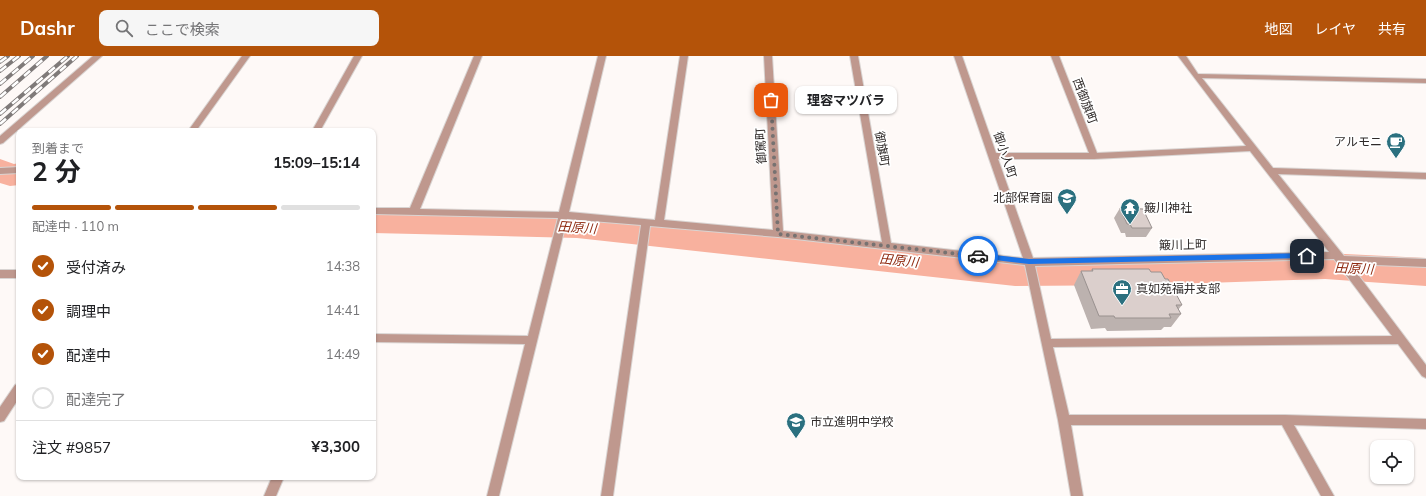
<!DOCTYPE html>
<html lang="ja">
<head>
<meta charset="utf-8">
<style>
	:root { --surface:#fff; --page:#f6f6f6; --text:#202124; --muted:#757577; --line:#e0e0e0; --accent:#b45309 }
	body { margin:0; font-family:Mulish,"Noto Sans JP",sans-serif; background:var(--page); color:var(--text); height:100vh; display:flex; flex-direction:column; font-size:15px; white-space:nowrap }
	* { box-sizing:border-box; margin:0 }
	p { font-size:13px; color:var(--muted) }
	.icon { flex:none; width:22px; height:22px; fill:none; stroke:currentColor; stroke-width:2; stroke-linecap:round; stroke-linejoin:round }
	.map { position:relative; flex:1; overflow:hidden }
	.side { position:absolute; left:16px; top:72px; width:360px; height:352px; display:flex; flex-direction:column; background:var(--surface); border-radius:8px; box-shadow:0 1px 3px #0004 }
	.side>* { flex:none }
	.buttons { position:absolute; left:1370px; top:384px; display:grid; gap:8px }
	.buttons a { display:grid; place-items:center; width:44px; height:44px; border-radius:8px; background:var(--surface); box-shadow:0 1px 3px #0004; font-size:20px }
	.pin { position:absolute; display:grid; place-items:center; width:34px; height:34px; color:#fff; margin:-17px; border-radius:8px; box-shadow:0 2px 6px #0006 }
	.courier { position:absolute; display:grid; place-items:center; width:40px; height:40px; margin:-20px; border:3px solid #1a73e8; border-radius:50%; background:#fff; color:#222; box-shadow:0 1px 5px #0007 }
	.bubble { position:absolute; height:28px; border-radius:8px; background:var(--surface); box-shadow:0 1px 3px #0004; font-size:13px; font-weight:700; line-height:28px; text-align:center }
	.overview em { font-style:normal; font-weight:700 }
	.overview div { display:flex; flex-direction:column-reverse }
	.overview { display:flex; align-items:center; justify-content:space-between; height:68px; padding:0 16px }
	h1 { font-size:26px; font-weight:700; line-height:30px }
	.bar { display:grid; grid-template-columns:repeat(4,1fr); gap:6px 4px; align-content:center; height:48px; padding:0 16px }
	.bar i { height:5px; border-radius:3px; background:var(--line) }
	.bar .current { background:var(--accent) }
	.bar p { grid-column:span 4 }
	.line { display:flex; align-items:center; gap:10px; padding:0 16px; border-top:1px solid var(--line) }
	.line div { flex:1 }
	ol { padding:0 16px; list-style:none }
	li { display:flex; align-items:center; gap:12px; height:44px }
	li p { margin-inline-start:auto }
	li .icon { padding:4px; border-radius:50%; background:var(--accent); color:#fff; stroke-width:4 }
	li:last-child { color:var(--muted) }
	li i { width:22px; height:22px; border:2px solid var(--line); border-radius:50% }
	header { display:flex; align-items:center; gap:24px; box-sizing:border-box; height:56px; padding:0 20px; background:var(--accent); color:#fff }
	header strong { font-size:19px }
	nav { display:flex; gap:22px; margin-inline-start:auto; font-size:14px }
	.search { width:280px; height:36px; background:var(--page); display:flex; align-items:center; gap:10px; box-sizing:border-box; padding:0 14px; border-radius:8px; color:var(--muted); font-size:15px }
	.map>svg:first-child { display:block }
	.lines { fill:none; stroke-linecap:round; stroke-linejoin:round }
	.river { fill:#f8b19e; fill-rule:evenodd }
	.minor-casing { stroke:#d9d4d2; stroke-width:2 }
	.minor { fill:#bf988e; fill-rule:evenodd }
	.rail-casing { stroke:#7f7a79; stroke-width:4 }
	.rail { stroke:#fff; stroke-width:2.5; stroke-dasharray:8; stroke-linecap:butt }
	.wall { fill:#bcb2af }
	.building { fill:#dbcfcc; stroke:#99918f }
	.route { fill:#1a73e8 }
	.done { stroke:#777271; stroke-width:4; stroke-dasharray:0 7.2 }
	.labels { text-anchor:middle; stroke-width:3.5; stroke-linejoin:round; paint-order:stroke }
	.street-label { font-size:12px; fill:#2f2a29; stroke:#fff }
	.poi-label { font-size:12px; fill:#2f2a29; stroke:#fff; text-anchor:start }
	.water-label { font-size:13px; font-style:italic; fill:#902b11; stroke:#fff }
</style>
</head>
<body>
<header>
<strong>Dashr</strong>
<div class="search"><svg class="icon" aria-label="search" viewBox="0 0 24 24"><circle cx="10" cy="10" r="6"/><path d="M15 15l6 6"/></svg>ここで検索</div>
<nav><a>地図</a><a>レイヤ</a><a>共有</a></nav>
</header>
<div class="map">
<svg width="1426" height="440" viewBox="0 0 1426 440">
	<rect width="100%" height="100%" fill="#fef9f7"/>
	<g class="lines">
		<path class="river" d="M 0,103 L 14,108 L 19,107 L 19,129 L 10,130 L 0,127 Z
			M 373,153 L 577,158 L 1015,202 L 1148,201 L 1325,197 L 1426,202 L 1426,230 L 1325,223 L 1148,229 L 1015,230 L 577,182 L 373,177 Z"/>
		<g class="minor-casing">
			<path id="minor" d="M 93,0 L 102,0 L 3,87 L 0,88 L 0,80 Z
				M 242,0 L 250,0 L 196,75 L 188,75 Z
				M 354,0 L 362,0 L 320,75 L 312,75 Z
				M 474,0 L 482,0 L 420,153 L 559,156 L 598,0 L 606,0 L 569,156 L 655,164 L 680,0 L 688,0 L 664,164 L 773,174 L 764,0 L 772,0 L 783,175 L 882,186 L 850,0 L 858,0 L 891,187 L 1023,202 L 954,0 L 962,0 L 996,97 L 1089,97 L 1051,0 L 1059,0 L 1097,97 L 1246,90 L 1178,0 L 1186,0 L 1198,18 L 1426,23 L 1426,27 L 1202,22 L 1273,112 L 1426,117 L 1426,123 L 1278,118 L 1344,200 L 1426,203 L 1426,211 L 1350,208 L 1426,309 L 1426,322 L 1422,320 L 1398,288 L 1053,291 L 1069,359 L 1285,359 L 1426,363 L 1426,373 L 1294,369 L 1334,440 L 1321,440 L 1282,369 L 1071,369 L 1083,440 L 1071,440 L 1058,364 L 1025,209 L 778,181 L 650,170 L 613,440 L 601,440 L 641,169 L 567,163 L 499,440 L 487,440 L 525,288 L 373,286 L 373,278 L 528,280 L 558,162 L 373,158 L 373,152 L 410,152 ZM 1250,95 L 1329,196 L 1033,202 L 998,103 L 1094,103 ZM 1334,203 L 1392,280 L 1051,283 L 1035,210 Z
				M 19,111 L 19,117 L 0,118 L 0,112 Z
				M 0,214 L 19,214 L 19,222 L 0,222 Z
				M 19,327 L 19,342 L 4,365 L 0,366 L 0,351 L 15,329 Z
				M 272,421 L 284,421 L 276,440 L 264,440 Z"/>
		</g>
		<use href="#minor" class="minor"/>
		<g class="rail-casing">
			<path id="rail" d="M 0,6 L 8,0
				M 0,15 L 19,0
				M 0,28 L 33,0
				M 0,41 L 47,0
				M 0,58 L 68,0
				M 0,68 L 77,0"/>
		</g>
		<use href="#rail" class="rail"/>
	</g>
	<path class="wall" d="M 1120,152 L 1152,172 L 1146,181 L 1126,181 L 1125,177 L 1121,177 L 1114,162 Z
		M 1092,213 L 1151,216 L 1165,223 L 1182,249 L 1178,254 L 1181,258 L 1171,271 L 1164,271 L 1161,274 L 1107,275 L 1105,272 L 1091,273 L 1074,229 L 1081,215 L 1091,215 Z"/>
	<path class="building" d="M 1120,152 L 1143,153 L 1152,172 L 1132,172 L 1130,168 L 1127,168 Z
		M 1092,213 L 1149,213 L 1151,216 L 1161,216 L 1165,223 L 1168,223 L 1182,249 L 1176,249 L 1181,258 L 1169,258 L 1171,262 L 1115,262 L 1114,260 L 1099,260 L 1081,215 L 1093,215 Z"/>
	<path class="route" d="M 978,197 L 1029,203 L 1307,197 L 1310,200 L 1307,202 L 1029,208 L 978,202 L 974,200 Z"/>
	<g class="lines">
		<path class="done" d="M 771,44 L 778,178 L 978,200"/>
	</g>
	<defs>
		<g id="cafe-pin" transform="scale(1)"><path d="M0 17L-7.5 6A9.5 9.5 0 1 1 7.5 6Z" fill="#2b707f" stroke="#fff"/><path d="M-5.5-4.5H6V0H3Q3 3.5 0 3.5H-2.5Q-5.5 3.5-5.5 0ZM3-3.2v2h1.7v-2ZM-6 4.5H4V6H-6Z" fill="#fff"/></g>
		<g id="school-pin" transform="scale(1)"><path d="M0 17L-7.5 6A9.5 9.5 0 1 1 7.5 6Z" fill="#2b707f" stroke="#fff"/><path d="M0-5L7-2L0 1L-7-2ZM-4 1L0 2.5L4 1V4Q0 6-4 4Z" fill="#fff"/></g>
		<g id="temple-pin" transform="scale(1)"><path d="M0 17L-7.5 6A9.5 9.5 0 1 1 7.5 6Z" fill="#2b707f" stroke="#fff"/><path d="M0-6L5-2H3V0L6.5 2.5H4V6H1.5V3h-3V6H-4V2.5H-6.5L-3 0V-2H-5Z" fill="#fff"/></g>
		<g id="office-pin" transform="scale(1)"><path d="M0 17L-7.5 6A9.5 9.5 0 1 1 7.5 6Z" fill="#2b707f" stroke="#fff"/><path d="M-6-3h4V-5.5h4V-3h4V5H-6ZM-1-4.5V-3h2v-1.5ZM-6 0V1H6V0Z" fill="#fff"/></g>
	</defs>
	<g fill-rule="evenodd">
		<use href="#cafe-pin" x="1396" y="86"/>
		<use href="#school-pin" x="1067" y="142"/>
		<use href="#temple-pin" x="1130" y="152"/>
		<use href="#office-pin" x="1122" y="233"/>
		<use href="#school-pin" x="796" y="366"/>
	</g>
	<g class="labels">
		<g class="street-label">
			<text transform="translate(1085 45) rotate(69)" y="4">西御旗町</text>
			<text transform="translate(761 90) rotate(-93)" y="4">御駕町</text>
			<text transform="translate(882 93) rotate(80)" y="4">御旗町</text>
			<text transform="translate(1005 99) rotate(71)" y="4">御小人町</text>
			<text transform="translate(1183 189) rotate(-1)" y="4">簸川上町</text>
		</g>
		<g class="poi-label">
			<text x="1382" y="90" text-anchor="end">アルモニ</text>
			<text x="1053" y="146" text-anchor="end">北部保育園</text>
			<text x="1144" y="156">簸川神社</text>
			<text x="1136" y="237">真如苑福井支部</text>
			<text x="810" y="370">市立進明中学校</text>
		</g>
		<g class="water-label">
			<text transform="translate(577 171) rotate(4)" y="5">田原川</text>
			<text transform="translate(899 204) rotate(6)" y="5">田原川</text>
			<text transform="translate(1354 212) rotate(3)" y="5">田原川</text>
		</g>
	</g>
</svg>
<div class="buttons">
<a><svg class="icon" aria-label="locate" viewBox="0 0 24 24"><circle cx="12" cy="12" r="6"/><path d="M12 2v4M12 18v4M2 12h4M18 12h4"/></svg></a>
</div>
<div class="pin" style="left:771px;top:44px;background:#ea580c"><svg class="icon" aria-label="bag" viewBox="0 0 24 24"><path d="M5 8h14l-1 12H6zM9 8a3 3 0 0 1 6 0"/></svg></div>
<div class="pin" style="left:1307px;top:200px;background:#1f2937"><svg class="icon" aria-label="home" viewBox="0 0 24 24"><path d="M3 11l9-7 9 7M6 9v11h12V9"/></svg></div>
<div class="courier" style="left:978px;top:200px"><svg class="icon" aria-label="car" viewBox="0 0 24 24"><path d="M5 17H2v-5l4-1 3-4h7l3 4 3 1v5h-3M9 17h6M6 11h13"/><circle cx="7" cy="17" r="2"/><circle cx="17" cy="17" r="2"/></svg></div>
<div class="bubble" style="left:795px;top:30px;width:102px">理容マツバラ</div>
<section class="side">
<div class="overview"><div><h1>2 分</h1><p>到着まで</p></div><em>15:09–15:14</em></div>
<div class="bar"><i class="current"></i><i class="current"></i><i class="current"></i><i></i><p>配達中 · 110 m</p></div>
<ol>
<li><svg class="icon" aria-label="check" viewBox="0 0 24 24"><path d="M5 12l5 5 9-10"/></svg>受付済み<p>14:38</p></li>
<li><svg class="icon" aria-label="check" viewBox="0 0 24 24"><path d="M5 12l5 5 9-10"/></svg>調理中<p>14:41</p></li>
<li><svg class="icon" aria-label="check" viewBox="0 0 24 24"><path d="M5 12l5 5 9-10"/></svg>配達中<p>14:49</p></li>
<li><i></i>配達完了</li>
</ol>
<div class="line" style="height:52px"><div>注文 #9857</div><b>¥3,300</b></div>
</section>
</div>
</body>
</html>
